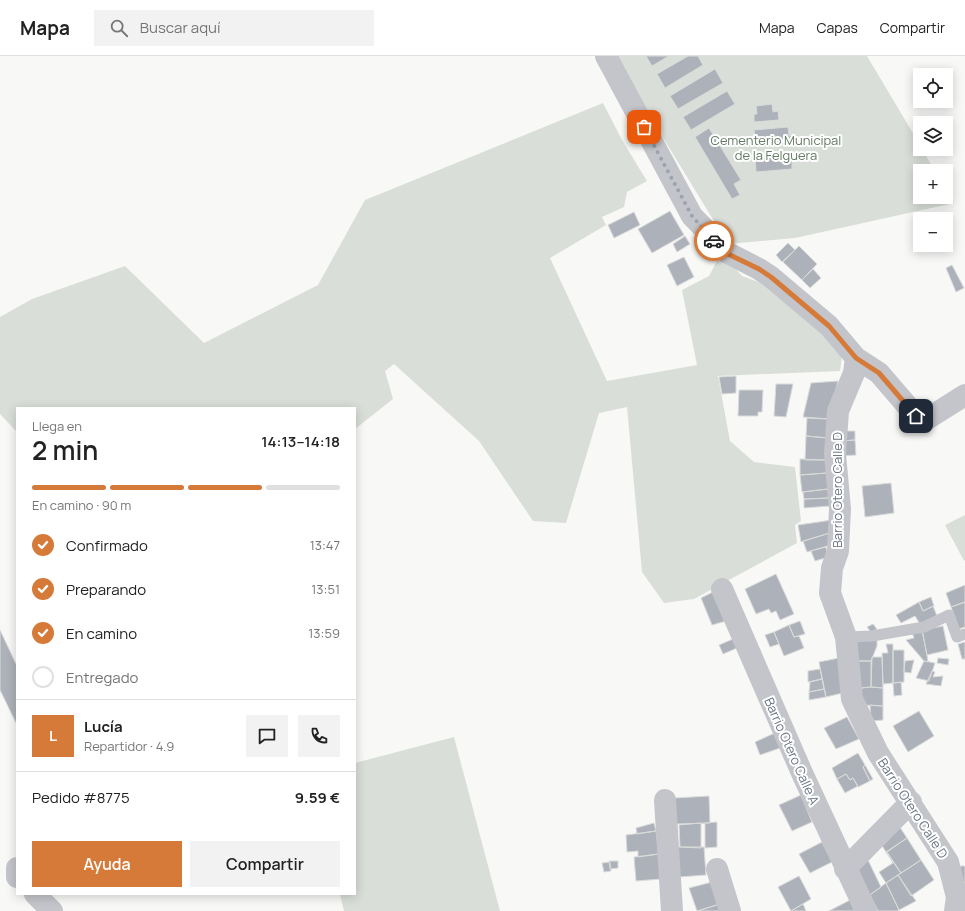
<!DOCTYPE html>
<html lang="es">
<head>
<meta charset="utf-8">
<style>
	:root { --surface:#fff; --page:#f2f2f2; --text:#222; --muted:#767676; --line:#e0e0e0; --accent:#d67a39 }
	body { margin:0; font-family:Manrope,sans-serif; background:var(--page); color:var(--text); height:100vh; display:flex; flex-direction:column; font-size:15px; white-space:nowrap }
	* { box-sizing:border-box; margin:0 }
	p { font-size:13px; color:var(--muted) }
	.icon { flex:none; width:22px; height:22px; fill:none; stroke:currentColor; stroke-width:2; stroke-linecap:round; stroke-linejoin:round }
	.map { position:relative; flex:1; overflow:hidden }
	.side { position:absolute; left:16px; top:351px; width:340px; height:488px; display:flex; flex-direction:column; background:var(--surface); border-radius:0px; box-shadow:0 2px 10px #0003 }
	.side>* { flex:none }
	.controls { position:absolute; left:913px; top:12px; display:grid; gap:8px }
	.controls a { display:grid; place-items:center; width:40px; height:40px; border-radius:0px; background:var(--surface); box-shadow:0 2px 10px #0003; font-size:20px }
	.pin { position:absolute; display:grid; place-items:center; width:34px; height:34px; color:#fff; margin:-17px; border-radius:8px; box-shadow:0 2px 6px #0006 }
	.courier { position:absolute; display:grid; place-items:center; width:40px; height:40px; margin:-20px; border:3px solid #d67a39; border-radius:50%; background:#fff; color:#222; box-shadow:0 1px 5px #0007 }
	.head em { font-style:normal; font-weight:600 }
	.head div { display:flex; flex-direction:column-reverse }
	.head { display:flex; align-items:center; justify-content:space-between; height:68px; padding:0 16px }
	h1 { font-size:26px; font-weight:600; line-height:30px }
	.bar { display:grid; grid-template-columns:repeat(4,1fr); gap:6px 4px; align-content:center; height:48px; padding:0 16px }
	.bar i { height:5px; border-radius:3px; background:var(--line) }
	.bar .current { background:var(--accent) }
	.bar p { grid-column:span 4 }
	.line { display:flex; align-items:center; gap:10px; padding:0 16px; border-top:1px solid var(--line) }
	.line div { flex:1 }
	.round { display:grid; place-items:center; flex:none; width:42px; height:42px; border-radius:0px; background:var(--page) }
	ol { padding:0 16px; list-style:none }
	li { display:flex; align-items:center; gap:12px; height:44px }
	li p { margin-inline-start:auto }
	li .icon { padding:4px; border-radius:50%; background:var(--accent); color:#fff; stroke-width:4 }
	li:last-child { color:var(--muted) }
	li i { width:22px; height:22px; border:2px solid var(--line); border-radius:50% }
	.cta { display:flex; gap:8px; margin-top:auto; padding:8px 16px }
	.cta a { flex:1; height:46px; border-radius:0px; background:var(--accent); color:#fff; font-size:16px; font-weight:600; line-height:46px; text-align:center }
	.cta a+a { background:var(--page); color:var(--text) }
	header { display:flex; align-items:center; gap:24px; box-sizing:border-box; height:56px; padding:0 20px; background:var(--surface); border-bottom:1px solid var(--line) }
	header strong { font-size:19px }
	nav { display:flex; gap:22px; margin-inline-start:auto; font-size:14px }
	.search { width:280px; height:36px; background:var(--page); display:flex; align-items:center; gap:10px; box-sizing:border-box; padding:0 14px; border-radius:0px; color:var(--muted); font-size:15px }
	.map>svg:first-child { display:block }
	.green { fill:#d9dfd8 }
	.building { fill:#adb2ba; stroke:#dadad9 }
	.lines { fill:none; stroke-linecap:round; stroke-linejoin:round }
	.lane { stroke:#c3c5ca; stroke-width:11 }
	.street { stroke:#c3c5ca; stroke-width:22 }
	.done { stroke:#9ca3ad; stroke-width:4; stroke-dasharray:0 7.2 }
	.route { stroke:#d67a39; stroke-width:5 }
	.labels { text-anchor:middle; stroke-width:4; stroke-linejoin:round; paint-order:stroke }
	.park-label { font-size:13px; fill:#657864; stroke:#fff }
	.street-label { font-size:13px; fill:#6a7485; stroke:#fff }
</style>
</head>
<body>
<header>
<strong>Mapa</strong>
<div class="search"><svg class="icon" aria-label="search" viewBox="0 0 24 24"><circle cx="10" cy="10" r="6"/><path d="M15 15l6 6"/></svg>Buscar aquí</div>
<nav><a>Mapa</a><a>Capas</a><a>Compartir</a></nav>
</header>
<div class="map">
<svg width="965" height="855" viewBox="0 0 965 855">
	<rect width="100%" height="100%" fill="#f8f9f7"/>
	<path class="green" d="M 613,0 L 867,0 L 920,89 L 920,93 L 922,93 L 935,115 L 920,115 L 920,141 L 946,141 L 946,133 L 954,147 L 795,182 L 728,188 Z
		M 603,47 L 622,84 L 647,125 L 627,136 L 624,151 L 602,161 L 606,169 L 550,202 L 607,325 L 697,309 L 682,234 L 709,220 L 717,205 L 729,205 L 742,220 L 767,229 L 843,293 L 840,315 L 718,320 L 730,385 L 754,406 L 795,411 L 801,465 L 795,469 L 797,487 L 694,543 L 664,547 L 642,516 L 627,351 L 599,357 L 566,467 L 533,465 L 479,385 L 394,308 L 385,315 L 393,343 L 355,373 L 355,352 L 17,352 L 17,376 L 0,358 L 0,261 L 32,243 L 125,210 L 204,287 L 318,229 L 365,144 Z
		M 965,459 L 965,504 L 964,505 L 945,469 Z
		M 454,681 L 500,855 L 344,855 L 340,838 L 355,838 L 355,707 Z"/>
	<path class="building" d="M 646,0 L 669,0 L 652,10 Z
		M 688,0 L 698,0 L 703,9 L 665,32 L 657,18 Z
		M 715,13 L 723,27 L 678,53 L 670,40 Z
		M 727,35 L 735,48 L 691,74 L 683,61 Z
		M 772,48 L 773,56 L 778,55 L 779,64 L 754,66 L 754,58 L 757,58 L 756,50 Z
		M 788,71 L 789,80 L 797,79 L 798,87 L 756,91 L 754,74 Z
		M 709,72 L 741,124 L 734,128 L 740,139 L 732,143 L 695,81 Z
		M 807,95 L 807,103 L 792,104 L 792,113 L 756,116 L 755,100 Z
		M 670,155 L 684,179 L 652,197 L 638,173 Z
		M 634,156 L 640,169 L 614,182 L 608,169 Z
		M 685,180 L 690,188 L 677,196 L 673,188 Z
		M 788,187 L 795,194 L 782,206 L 776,199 Z
		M 799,190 L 817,208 L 802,224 L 783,206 Z
		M 684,201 L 694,221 L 677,230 L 667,209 Z
		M 952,209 L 964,232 L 956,236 L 946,212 Z
		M 813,213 L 821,222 L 810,232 L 802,224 Z
		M 736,320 L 736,337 L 722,338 L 719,321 Z
		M 838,325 L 829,363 L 803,361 L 811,327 Z
		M 776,328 L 793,328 L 786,361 L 774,360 Z
		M 739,334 L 763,334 L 762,356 L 758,356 L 758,360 L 738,360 Z
		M 807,362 L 828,363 L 827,382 L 806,380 Z
		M 840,375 L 855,375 L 855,384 L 841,385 Z
		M 806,380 L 829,382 L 827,404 L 805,404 Z
		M 855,384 L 856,399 L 841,400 L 841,385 Z
		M 800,403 L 827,404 L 827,417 L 800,419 Z
		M 827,417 L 828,433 L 802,436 L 800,419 Z
		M 891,427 L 894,457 L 865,461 L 862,430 Z
		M 828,433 L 829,442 L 804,443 L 803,436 Z
		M 829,442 L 830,450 L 804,452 L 804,443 Z
		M 832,464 L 833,476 L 801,486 L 798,469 Z
		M 833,476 L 834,488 L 807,496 L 803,485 Z
		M 826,491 L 828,501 L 815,505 L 811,495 Z
		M 776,518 L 794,558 L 780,564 L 776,555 L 771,557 L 769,553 L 756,558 L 745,533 Z
		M 965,529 L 965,546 L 951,551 L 946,537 Z
		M 715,535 L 726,565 L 712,569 L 701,542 Z
		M 931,541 L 934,550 L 923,555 L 919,546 Z
		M 919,546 L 923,555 L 933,550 L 937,560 L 920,568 L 915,560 L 901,567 L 896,559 Z
		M 965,546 L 965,571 L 959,573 L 951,551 Z
		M 800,565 L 805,578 L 794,581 L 789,569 Z
		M 873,568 L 877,573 L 871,576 L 867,571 Z
		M 789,569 L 794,581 L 799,580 L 804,592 L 784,600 L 774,576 Z
		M 943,570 L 948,594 L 927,599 L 922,574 Z
		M 0,574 L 17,610 L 17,669 L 0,634 Z
		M 922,574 L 927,599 L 928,606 L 924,605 L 906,584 L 914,582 L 912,576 Z
		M 774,576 L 779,588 L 770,591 L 765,579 Z
		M 733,583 L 737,592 L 723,598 L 719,589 Z
		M 855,584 L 877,584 L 877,590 L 871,605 L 855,605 Z
		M 965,586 L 965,603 L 962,603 L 958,588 Z
		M 886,588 L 893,588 L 893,627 L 883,628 L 882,597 L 888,597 Z
		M 893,594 L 904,594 L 904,626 L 893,627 Z
		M 872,601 L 882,601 L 883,632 L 871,631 Z
		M 839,602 L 847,636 L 826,641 L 819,606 Z
		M 938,602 L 949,603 L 948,609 L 937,607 Z
		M 914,604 L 911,617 L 904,616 L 905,605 Z
		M 855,605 L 871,605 L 871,631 L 861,632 Z
		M 924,605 L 935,607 L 929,625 L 916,622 Z
		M 820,613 L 822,623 L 808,626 L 808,615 Z
		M 932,615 L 935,616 L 933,621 L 943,620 L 941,630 L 926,628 Z
		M 822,623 L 824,633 L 809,636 L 810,626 Z
		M 901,626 L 902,639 L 894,640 L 893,627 Z
		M 871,631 L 883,632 L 883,650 L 862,649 L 861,632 Z
		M 824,633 L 826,641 L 809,644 L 809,636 Z
		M 870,649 L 883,650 L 883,664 L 871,665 Z
		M 919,655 L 934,680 L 908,696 L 893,670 Z
		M 847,661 L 859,683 L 836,693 L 824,672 Z
		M 777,676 L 783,691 L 760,699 L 755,686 Z
		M 858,697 L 865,709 L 863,711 L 870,725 L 858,731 L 853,722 L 850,724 L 846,718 L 837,723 L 832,712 Z
		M 865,709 L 873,723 L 870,725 L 863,711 Z
		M 846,718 L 850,724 L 853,722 L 858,730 L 845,737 L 837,723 Z
		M 801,739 L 812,766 L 792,775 L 779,749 Z
		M 709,740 L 710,767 L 676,768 L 675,742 Z
		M 717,766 L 717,791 L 705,792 L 705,767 Z
		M 654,767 L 656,775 L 637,778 L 636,772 Z
		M 701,767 L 701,792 L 680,791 L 679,769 Z
		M 899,770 L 907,782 L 886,796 L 881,788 Z
		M 656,775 L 659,798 L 638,801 L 638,795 L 627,796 L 626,779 Z
		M 907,782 L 921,804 L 901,817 L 887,796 Z
		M 822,786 L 832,806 L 810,817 L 799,798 Z
		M 676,791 L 704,791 L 706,819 L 679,821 Z
		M 886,796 L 901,817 L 886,827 L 879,816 L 893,807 Z
		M 659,798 L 661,823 L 636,825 L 634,801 Z
		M 867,802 L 881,831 L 867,841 L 854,815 Z
		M 921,804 L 934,824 L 911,840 L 898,819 Z
		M 609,805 L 618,805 L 618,812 L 610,813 Z
		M 610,806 L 611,815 L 604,816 L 602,807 Z
		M 960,810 L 965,810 L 965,826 L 962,827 Z
		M 898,819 L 916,845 L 899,854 L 886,827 Z
		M 799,820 L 811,843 L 791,855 L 778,831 Z
		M 712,826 L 720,848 L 697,855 L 689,832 Z
		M 886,827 L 899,854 L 897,855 L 878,855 L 870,839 Z
		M 850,844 L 855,855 L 829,855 Z
		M 720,848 L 722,855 L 698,855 Z
		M 803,848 L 806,855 L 791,855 Z"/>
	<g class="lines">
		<path class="lane" d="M 846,581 L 872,580 L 924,571 L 949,559 L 957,581 L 965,578"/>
		<path class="street" d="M 606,0 L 692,160 L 728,197 L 759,213 L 771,221 L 829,270 L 856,302 L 879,317 L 916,360 L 927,363 L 965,339
			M 856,302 L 854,317 L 838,355 L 835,398 L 840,453 L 838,495 L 832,512 L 830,537 L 846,581 L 852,643 L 878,697 L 948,806 L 957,841 L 955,855
			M 722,533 L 802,717 L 866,855
			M 665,744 L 672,855
			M 17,812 L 17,821
			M 717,813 L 730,855
			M 845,813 L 911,746
			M 35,838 L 52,855"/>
	</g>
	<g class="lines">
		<path class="done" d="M 644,71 L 692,160 L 714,185"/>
		<path class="route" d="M 714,185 L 728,198 L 759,213 L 771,221 L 829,270 L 856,302 L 879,317 L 916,360"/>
	</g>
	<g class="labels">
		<g class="park-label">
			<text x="776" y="89">Cementerio Municipal<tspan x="776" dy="15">de la Felguera</tspan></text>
		</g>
		<g class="street-label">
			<text transform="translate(837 434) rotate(-90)" y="5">Barrio Otero Calle D</text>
			<text transform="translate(792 695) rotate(66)" y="5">Barrio Otero Calle A</text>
			<text transform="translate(913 752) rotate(57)" y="5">Barrio Otero Calle D</text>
		</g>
	</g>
</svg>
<div class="controls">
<a><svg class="icon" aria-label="locate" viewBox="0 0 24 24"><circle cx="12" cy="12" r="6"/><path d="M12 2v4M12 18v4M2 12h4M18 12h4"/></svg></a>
<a><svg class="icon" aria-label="layers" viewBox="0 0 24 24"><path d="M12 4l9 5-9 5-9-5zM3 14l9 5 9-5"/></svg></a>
<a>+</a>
<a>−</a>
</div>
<div class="pin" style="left:644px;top:71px;background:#ea580c"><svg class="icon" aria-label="bag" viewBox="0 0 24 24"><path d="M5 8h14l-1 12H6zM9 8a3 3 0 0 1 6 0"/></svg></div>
<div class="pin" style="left:916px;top:360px;background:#1f2937"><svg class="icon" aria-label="home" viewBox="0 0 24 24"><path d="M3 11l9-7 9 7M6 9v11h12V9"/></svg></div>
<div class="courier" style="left:714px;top:185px"><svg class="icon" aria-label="car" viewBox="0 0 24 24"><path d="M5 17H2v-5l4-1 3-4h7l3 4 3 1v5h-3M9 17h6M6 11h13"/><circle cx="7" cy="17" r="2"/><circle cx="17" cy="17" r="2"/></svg></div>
<section class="side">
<div class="head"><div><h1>2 min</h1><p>Llega en</p></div><em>14:13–14:18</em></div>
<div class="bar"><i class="current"></i><i class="current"></i><i class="current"></i><i></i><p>En camino · 90 m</p></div>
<ol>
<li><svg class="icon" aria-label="check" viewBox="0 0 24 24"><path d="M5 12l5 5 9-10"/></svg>Confirmado<p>13:47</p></li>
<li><svg class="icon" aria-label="check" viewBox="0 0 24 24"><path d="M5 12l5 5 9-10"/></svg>Preparando<p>13:51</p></li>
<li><svg class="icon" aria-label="check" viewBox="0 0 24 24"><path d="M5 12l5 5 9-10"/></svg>En camino<p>13:59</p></li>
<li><i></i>Entregado</li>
</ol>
<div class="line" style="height:72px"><b class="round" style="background:var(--accent);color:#fff">L</b><div><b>Lucía</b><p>Repartidor · 4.9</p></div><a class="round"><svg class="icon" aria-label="chat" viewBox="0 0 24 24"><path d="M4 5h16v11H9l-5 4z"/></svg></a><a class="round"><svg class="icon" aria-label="phone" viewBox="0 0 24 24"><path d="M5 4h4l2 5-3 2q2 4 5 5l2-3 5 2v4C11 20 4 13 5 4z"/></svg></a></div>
<div class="line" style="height:52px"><div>Pedido #8775</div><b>9.59 €</b></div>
<div class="cta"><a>Ayuda</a><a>Compartir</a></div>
</section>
</div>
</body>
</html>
